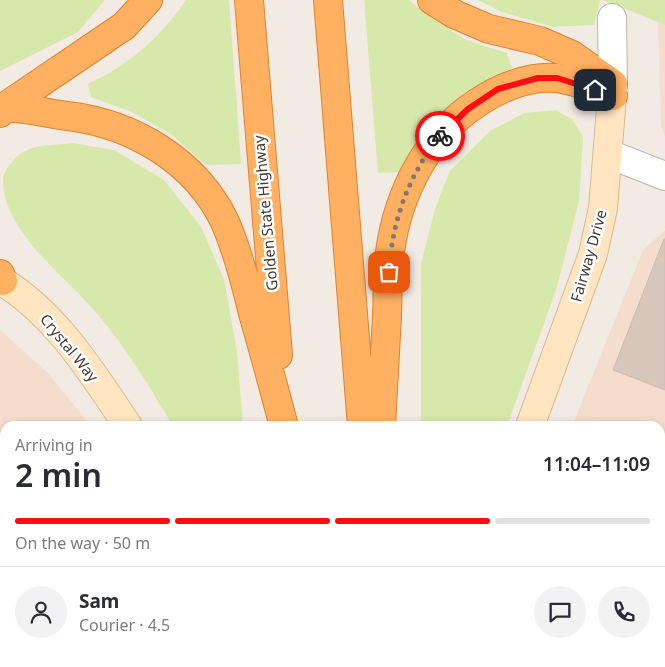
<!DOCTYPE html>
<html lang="en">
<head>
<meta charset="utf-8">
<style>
	:root { --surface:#fff; --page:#f2f2f3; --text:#2b2b33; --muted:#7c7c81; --line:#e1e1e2; --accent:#ff0d10 }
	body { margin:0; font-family:"Noto Sans",sans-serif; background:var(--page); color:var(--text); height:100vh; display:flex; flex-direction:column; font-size:19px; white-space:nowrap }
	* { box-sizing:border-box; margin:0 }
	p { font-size:16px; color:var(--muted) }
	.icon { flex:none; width:28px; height:28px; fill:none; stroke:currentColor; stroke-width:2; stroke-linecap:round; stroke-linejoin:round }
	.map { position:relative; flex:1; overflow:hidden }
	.panel { position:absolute; left:0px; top:421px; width:665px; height:246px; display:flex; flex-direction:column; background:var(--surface); border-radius:15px 15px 0 0; box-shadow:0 2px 8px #0003 }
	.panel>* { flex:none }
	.pin { position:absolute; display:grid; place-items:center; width:42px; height:42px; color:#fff; margin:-21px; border-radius:10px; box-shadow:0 2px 8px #0006 }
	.courier { position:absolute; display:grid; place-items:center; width:50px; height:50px; margin:-25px; border:4px solid #ff0d10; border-radius:50%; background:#fff; color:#222; box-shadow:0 1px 6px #0007 }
	.overview em { font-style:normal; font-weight:600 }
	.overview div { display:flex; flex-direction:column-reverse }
	.overview { display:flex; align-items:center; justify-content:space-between; height:85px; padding:0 15px }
	h1 { font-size:32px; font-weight:600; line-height:38px }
	.bar { display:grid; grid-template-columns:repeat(4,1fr); gap:8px 5px; align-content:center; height:60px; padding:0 15px }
	.bar i { height:6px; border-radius:4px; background:var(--line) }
	.bar .on { background:var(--accent) }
	.bar p { grid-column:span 4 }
	.line { display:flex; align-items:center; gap:12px; padding:0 15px; border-top:1px solid var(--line) }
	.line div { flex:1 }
	.round { display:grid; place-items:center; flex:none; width:52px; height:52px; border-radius:26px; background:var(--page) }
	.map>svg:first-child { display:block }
	.commercial { fill:#f5ddcd }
	.green { fill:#d6e8aa }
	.building { fill:#d7c7bb; stroke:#cfbbab }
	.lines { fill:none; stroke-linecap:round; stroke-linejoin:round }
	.lane-casing { stroke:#c0b4a8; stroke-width:16 }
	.street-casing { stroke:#c0b4a8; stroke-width:30 }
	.secondary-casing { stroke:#d7ba93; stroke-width:30 }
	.highway-casing { stroke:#e0822e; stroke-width:30 }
	.lane { stroke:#fff; stroke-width:14 }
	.street { stroke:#fff; stroke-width:28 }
	.secondary { stroke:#ffe5c0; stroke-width:28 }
	.highway { stroke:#ffb061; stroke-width:28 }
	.done { stroke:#817871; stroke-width:5; stroke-dasharray:0 9 }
	.route { stroke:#ff0d10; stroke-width:6 }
	.labels { text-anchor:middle; stroke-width:5; stroke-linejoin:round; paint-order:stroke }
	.street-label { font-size:15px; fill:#443a33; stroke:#fff }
</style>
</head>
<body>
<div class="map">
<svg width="665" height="667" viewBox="0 0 665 667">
	<rect width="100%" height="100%" fill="#f2ebe3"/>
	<path class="commercial" d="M 658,22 L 665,25 L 665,136 L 661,126 Z
		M 665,230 L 665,667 L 519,667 L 519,662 L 660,662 L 660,426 L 572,426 L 643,250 Z
		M 0,330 L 49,374 L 91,426 L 5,426 L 5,662 L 207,662 L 208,667 L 0,667 Z"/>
	<path class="green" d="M 0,0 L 105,0 L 78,32 L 0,71 Z
		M 186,0 L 229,0 L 241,164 L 206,165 L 172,135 L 132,112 L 91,97 L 88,84 C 129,65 160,38 186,0 Z
		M 364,0 L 409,0 L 426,14 L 466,40 L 507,53 L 512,68 L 477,89 L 406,172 L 378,173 Z
		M 478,0 L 600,0 L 594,25 L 553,27 L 502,12 Z
		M 603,0 L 665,0 L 665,25 L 658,22 Z
		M 555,110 L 572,119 L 583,137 L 579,201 L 556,290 L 507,426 L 421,426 L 421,264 L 435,209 L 450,171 L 490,131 L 524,113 Z
		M 73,143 L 114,150 L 164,180 L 201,227 L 224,279 L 237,352 L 243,426 L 173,426 C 147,382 119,336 83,298 C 55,269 0,224 3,176 C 20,142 40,147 73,143 Z"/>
	<path class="building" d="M 664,239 L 665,239 L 665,390 L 613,370 Z"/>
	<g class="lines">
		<g class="lane-casing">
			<path id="lane" d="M 660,478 L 665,480
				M 660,659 L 665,659
				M 534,667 L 589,662"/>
		</g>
		<g class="street-casing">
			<path id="street" d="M 612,18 L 613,84
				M 609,154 L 665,176"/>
		</g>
		<g class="secondary-casing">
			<path id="secondary" d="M 0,280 C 55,312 93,374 128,426
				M 530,426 L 593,254 L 603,208 L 613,84
				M 235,662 L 236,667
				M 456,667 L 457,662"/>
		</g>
		<g class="highway-casing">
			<path id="highway" d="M 249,0 L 278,355
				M 328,0 L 362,426
				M 432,0 L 454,14 L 489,29 L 540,41 L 572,55 L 613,84
				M 0,109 C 17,105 49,114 68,116 C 133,124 196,161 225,222 C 238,252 246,285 254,317 C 264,352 274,388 283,423
				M 0,113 L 3,108 L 124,26 L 148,0
				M 0,274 L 3,281
				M 381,426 C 383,390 385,353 387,316 C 388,295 387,273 390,252 C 398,193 427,136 477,103 C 499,88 528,76 555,78 C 574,79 595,90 613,96
				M 302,662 L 302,667
				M 382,662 L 383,667"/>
		</g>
		<use href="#lane" class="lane"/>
		<use href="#street" class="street"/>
		<use href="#secondary" class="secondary"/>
		<use href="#highway" class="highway"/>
	</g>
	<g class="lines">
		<path class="done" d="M 389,272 C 392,221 408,176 440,136"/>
		<path class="route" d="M 440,136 L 468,109 L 498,89 L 538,78 L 557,78 L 595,90"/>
	</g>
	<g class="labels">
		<g class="street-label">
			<text transform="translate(266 213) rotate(-95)" y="5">Golden State Highway</text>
			<text transform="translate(589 256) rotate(-74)" y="5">Fairway Drive</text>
			<text transform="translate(69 348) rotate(51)" y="5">Crystal Way</text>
		</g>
	</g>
</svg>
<div class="pin" style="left:389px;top:272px;background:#ea580c"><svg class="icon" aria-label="bag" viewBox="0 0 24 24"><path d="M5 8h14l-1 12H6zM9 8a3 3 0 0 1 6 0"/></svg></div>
<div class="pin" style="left:595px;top:90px;background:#1f2937"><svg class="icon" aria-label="home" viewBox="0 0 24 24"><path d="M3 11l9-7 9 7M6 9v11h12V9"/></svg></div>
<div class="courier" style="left:440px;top:136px"><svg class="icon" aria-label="bike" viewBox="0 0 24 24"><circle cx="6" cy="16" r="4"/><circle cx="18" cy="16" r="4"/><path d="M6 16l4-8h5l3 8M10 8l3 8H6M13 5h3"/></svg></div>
<section class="panel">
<div class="overview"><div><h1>2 min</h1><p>Arriving in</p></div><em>11:04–11:09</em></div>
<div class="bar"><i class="on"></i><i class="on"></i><i class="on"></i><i></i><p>On the way · 50 m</p></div>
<div class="line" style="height:90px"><a class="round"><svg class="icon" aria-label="person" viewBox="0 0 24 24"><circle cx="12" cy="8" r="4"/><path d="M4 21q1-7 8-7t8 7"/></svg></a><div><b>Sam</b><p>Courier · 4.5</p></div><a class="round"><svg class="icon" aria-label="chat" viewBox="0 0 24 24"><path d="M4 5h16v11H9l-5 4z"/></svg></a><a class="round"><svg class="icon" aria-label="phone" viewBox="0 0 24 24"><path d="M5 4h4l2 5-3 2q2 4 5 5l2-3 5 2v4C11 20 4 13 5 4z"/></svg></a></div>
</section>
</div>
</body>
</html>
